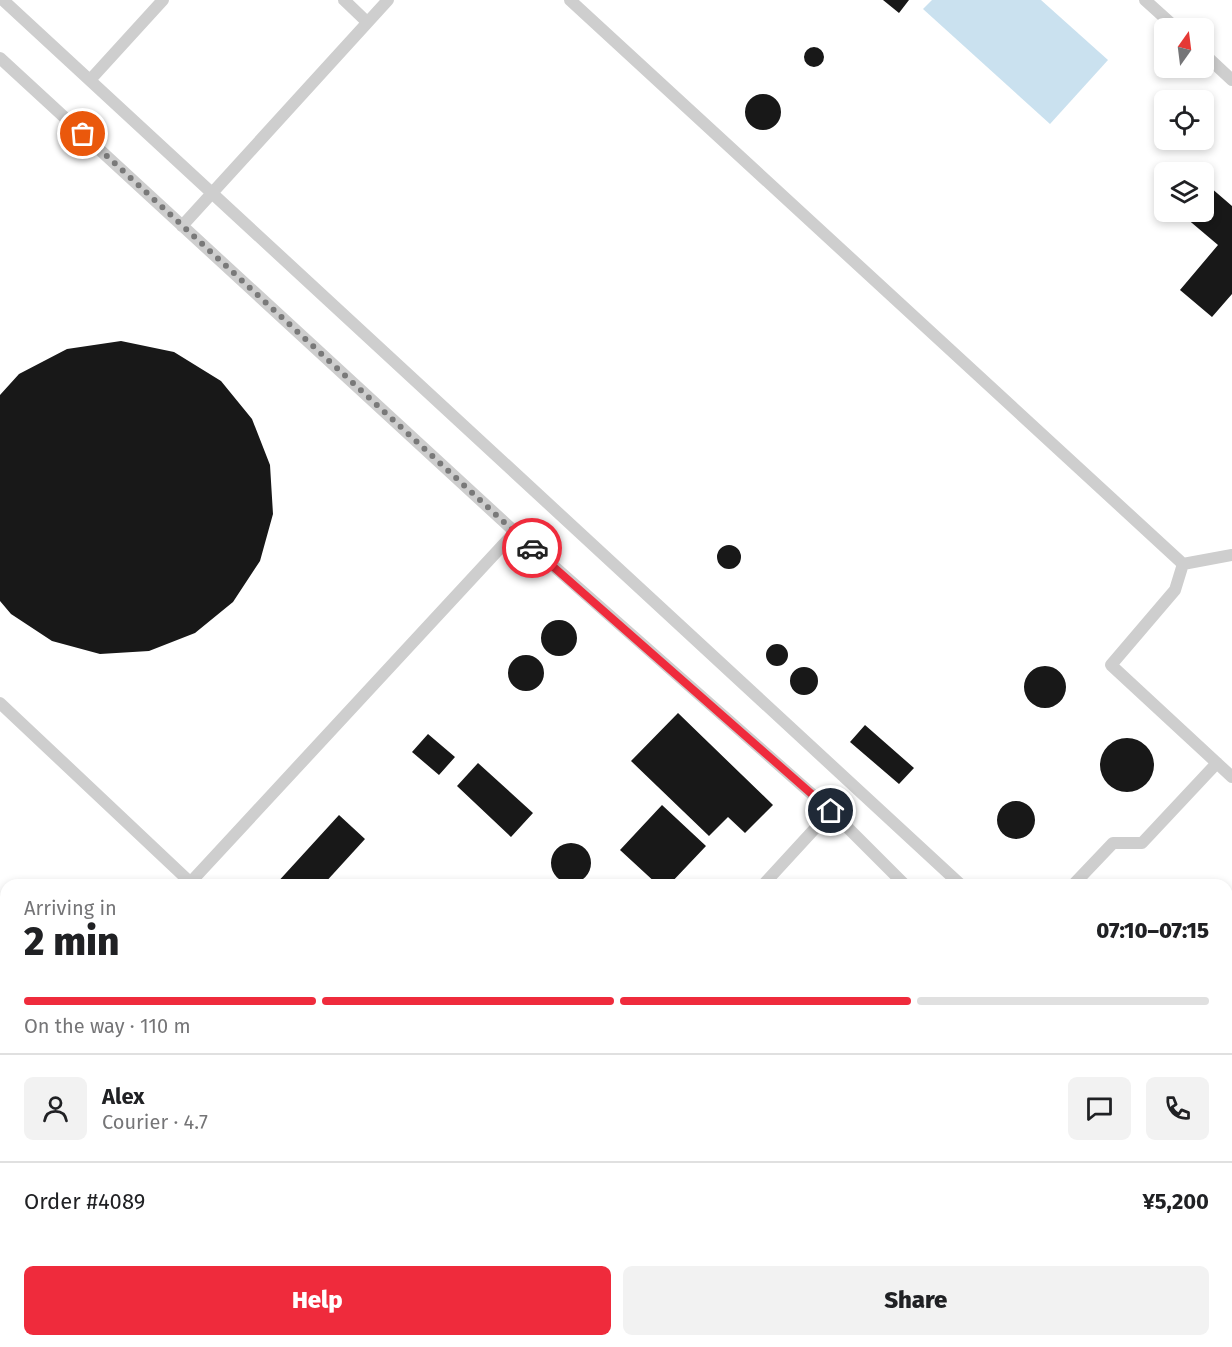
<!DOCTYPE html>
<html lang="en">
<head>
<meta charset="utf-8">
<style>
	:root { --surface:#fff; --page:#f2f2f2; --text:#202124; --muted:#757577; --line:#e0e0e0; --accent:#ef2b3c }
	body { margin:0; font-family:"Fira Sans",sans-serif; background:var(--page); color:var(--text); height:100vh; display:flex; flex-direction:column; font-size:22px; white-space:nowrap }
	* { box-sizing:border-box; margin:0 }
	p { font-size:20px; color:var(--muted) }
	.icon { flex:none; width:33px; height:33px; fill:none; stroke:currentColor; stroke-width:2; stroke-linecap:round; stroke-linejoin:round }
	.map { position:relative; flex:1; overflow:hidden }
	.sheet { position:absolute; left:0px; top:879px; width:1233px; height:468px; display:flex; flex-direction:column; background:var(--surface); border-radius:18px 18px 0 0; box-shadow:0 3px 9px #0003 }
	.sheet>* { flex:none }
	.needle { width:39px; rotate:14deg }
	.tools { position:absolute; left:1154px; top:18px; display:grid; gap:12px }
	.tools a { display:grid; place-items:center; width:60px; height:60px; border-radius:9px; background:var(--surface); box-shadow:0 3px 9px #0003; font-size:30px }
	.pin { position:absolute; display:grid; place-items:center; width:51px; height:51px; color:#fff; margin:-26px; border:3px solid #fff; border-radius:50%; box-shadow:0 2px 6px #0007 }
	.courier { position:absolute; display:grid; place-items:center; width:60px; height:60px; margin:-30px; border:4px solid #ef2b3c; border-radius:50%; background:#fff; color:#222; box-shadow:0 2px 8px #0007 }
	.headline em { font-style:normal; font-weight:800 }
	.headline div { display:flex; flex-direction:column-reverse }
	.headline { display:flex; align-items:center; justify-content:space-between; height:102px; padding:0 24px }
	h1 { font-size:39px; font-weight:800; line-height:45px }
	.bar { display:grid; grid-template-columns:repeat(4,1fr); gap:9px 6px; align-content:center; height:72px; padding:0 24px }
	.bar i { height:8px; border-radius:4px; background:var(--line) }
	.bar .on { background:var(--accent) }
	.bar p { grid-column:span 4 }
	.line { display:flex; align-items:center; gap:15px; padding:0 24px; border-top:2px solid var(--line) }
	.line div { flex:1 }
	.round { display:grid; place-items:center; flex:none; width:63px; height:63px; border-radius:9px; background:var(--page) }
	.action { display:flex; gap:12px; margin-top:auto; padding:12px 24px }
	.action a { flex:1; height:69px; border-radius:9px; background:var(--accent); color:#fff; font-size:24px; font-weight:800; line-height:69px; text-align:center }
	.action a+a { background:var(--page); color:var(--text) }
	.map>svg:first-child { display:block }
	.water { fill:#cae1ef }
	.building { fill:#181818 }
	.lines { fill:none; stroke-linecap:round; stroke-linejoin:round }
	.service { stroke:#cecece; stroke-width:12 }
	.done { stroke:#797979; stroke-width:6; stroke-dasharray:0 10.8 }
	.route { stroke:#ef2b3c; stroke-width:8 }
</style>
</head>
<body>
<div class="map">
<svg width="1232" height="1347" viewBox="0 0 1232 1347">
	<rect width="100%" height="100%" fill="#fff"/>
	<path class="water" d="M 932,0 L 1041,0 L 1108,60 L 1050,124 L 923,9 Z"/>
	<path class="building" d="M 883,0 L 909,0 L 899,13 Z
		M804 57a10 10 0 1 1 20 0a10 10 0 1 1-20 0Z
		M745 112a18 18 0 1 1 36 0a18 18 0 1 1-36 0Z
		M 1184,165 L 1193,172 L 1178,172 Z
		M 1203,181 L 1232,206 L 1232,294 L 1212,317 L 1180,290 L 1218,245 L 1179,212 L 1203,212 Z
		M 121,341 L 174,352 L 221,381 L 252,419 L 270,465 L 273,514 L 260,561 L 233,602 L 195,633 L 149,651 L 100,654 L 52,641 L 11,614 L 0,601 L 0,395 L 19,374 L 67,349 Z
		M717 557a12 12 0 1 1 24 0a12 12 0 1 1-24 0Z
		M541 638a18 18 0 1 1 36 0a18 18 0 1 1-36 0Z
		M766 655a11 11 0 1 1 22 0a11 11 0 1 1-22 0Z
		M508 673a18 18 0 1 1 36 0a18 18 0 1 1-36 0Z
		M1024 687a21 21 0 1 1 42 0a21 21 0 1 1-42 0Z
		M790 681a14 14 0 1 1 28 0a14 14 0 1 1-28 0Z
		M 678,713 L 773,805 L 745,833 L 728,817 L 709,836 L 631,761 Z
		M 865,725 L 914,768 L 899,784 L 850,742 Z
		M 428,734 L 455,757 L 439,775 L 412,752 Z
		M1100 765a27 27 0 1 1 54 0a27 27 0 1 1-54 0Z
		M 478,763 L 533,813 L 511,837 L 457,786 Z
		M997 820a19 19 0 1 1 38 0a19 19 0 1 1-38 0Z
		M 662,805 L 706,846 L 669,885 L 658,885 L 620,850 Z
		M 339,815 L 365,839 L 323,885 L 275,885 Z
		M551 863a20 20 0 1 1 40 0a20 20 0 1 1-40 0Z
		M 1227,950 L 1232,954 L 1232,1005 L 1227,1000 Z
		M 1227,1023 L 1232,1027 L 1232,1095 L 1227,1091 Z
		M 6,1199 L 6,1306 L 0,1300 L 0,1205 Z
		M 45,1341 L 90,1341 L 84,1347 L 51,1347 Z
		M 536,1341 L 602,1341 L 602,1347 L 537,1347 Z
		M 660,1341 L 701,1341 L 696,1347 L 667,1347 Z
		M 900,1341 L 948,1341 L 944,1347 L 908,1347 Z"/>
	<g class="lines">
		<path class="service" d="M 3,0 L 961,885
			M 344,0 L 367,22
			M 570,0 L 1183,564 L 1232,555
			M 1145,0 L 1176,28
			M 1203,53 L 1232,80
			M 0,58 L 515,532 L 831,811 L 905,885
			M 90,80 L 163,0
			M 182,226 L 388,0
			M 1183,564 L 1175,590 L 1111,665 L 1232,777
			M 0,703 L 191,883
			M 188,885 L 515,532
			M 763,885 L 831,811
			M 1073,885 L 1113,843 L 1142,843 L 1217,763
			M 1227,1120 L 1232,1125
			M 1227,1183 L 1232,1187
			M 469,1341 L 475,1347
			M 337,1347 L 343,1341
			M 789,1347 L 794,1341
			M 1221,1347 L 1227,1341"/>
	</g>
	<g class="lines">
		<path class="done" d="M 83,134 L 532,548"/>
		<path class="route" d="M 532,548 L 831,811"/>
	</g>
</svg>
<div class="tools">
<a><svg class="needle" viewBox="-14 -14 28 28"><path d="M0-13l5 13h-10z" fill="#e53935"/><path d="M0 13l5-13h-10z" fill="#757577"/></svg></a>
<a><svg class="icon" aria-label="locate" viewBox="0 0 24 24"><circle cx="12" cy="12" r="6"/><path d="M12 2v4M12 18v4M2 12h4M18 12h4"/></svg></a>
<a><svg class="icon" aria-label="layers" viewBox="0 0 24 24"><path d="M12 4l9 5-9 5-9-5zM3 14l9 5 9-5"/></svg></a>
</div>
<div class="pin" style="left:83px;top:134px;background:#ea580c"><svg class="icon" aria-label="bag" viewBox="0 0 24 24"><path d="M5 8h14l-1 12H6zM9 8a3 3 0 0 1 6 0"/></svg></div>
<div class="pin" style="left:831px;top:811px;background:#1f2937"><svg class="icon" aria-label="home" viewBox="0 0 24 24"><path d="M3 11l9-7 9 7M6 9v11h12V9"/></svg></div>
<div class="courier" style="left:532px;top:548px"><svg class="icon" aria-label="car" viewBox="0 0 24 24"><path d="M5 17H2v-5l4-1 3-4h7l3 4 3 1v5h-3M9 17h6M6 11h13"/><circle cx="7" cy="17" r="2"/><circle cx="17" cy="17" r="2"/></svg></div>
<section class="sheet">
<div class="headline"><div><h1>2 min</h1><p>Arriving in</p></div><em>07:10–07:15</em></div>
<div class="bar"><i class="on"></i><i class="on"></i><i class="on"></i><i></i><p>On the way · 110 m</p></div>
<div class="line" style="height:108px"><a class="round"><svg class="icon" aria-label="person" viewBox="0 0 24 24"><circle cx="12" cy="8" r="4"/><path d="M4 21q1-7 8-7t8 7"/></svg></a><div><b>Alex</b><p>Courier · 4.7</p></div><a class="round"><svg class="icon" aria-label="chat" viewBox="0 0 24 24"><path d="M4 5h16v11H9l-5 4z"/></svg></a><a class="round"><svg class="icon" aria-label="phone" viewBox="0 0 24 24"><path d="M5 4h4l2 5-3 2q2 4 5 5l2-3 5 2v4C11 20 4 13 5 4z"/></svg></a></div>
<div class="line" style="height:78px"><div>Order #4089</div><b>¥5,200</b></div>
<div class="action"><a>Help</a><a>Share</a></div>
</section>
</div>
</body>
</html>
